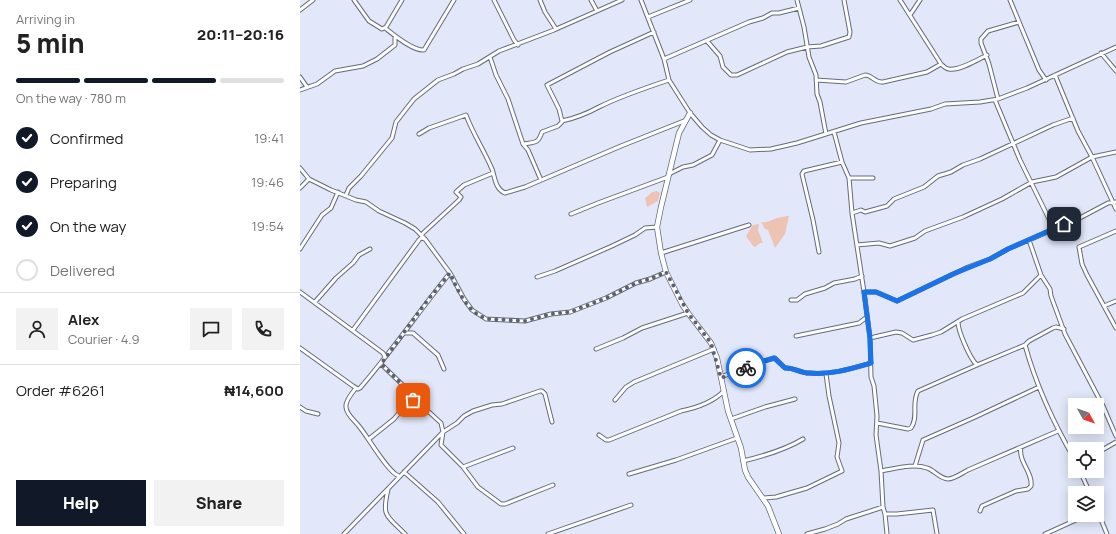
<!DOCTYPE html>
<html lang="en">
<head>
<meta charset="utf-8">
<style>
	:root { --surface:#fff; --page:#f2f2f2; --text:#222; --muted:#767676; --line:#e0e0e0; --accent:#111827 }
	body { margin:0; font-family:Manrope,sans-serif; background:var(--page); color:var(--text); height:100vh; display:flex; flex-direction:column; font-size:15px; white-space:nowrap }
	* { box-sizing:border-box; margin:0 }
	p { font-size:13px; color:var(--muted) }
	.icon { flex:none; width:22px; height:22px; fill:none; stroke:currentColor; stroke-width:2; stroke-linecap:round; stroke-linejoin:round }
	.map { position:relative; flex:1; overflow:hidden }
	.panel { display:flex; flex-direction:column; background:var(--surface); width:300px }
	.panel>* { flex:none }
	.needle { width:26px; rotate:130deg }
	.fabs { position:absolute; left:768px; top:398px; display:grid; gap:8px }
	.fabs a { display:grid; place-items:center; width:36px; height:36px; border-radius:0px; background:var(--surface); box-shadow:0 2px 10px #0003; font-size:20px }
	.pin { position:absolute; display:grid; place-items:center; width:34px; height:34px; color:#fff; margin:-17px; border-radius:8px; box-shadow:0 2px 6px #0006 }
	.courier { position:absolute; display:grid; place-items:center; width:40px; height:40px; margin:-20px; border:3px solid #1a73e8; border-radius:50%; background:#fff; color:#222; box-shadow:0 1px 5px #0007 }
	.headline em { font-style:normal; font-weight:800 }
	.headline div { display:flex; flex-direction:column-reverse }
	.headline { display:flex; align-items:center; justify-content:space-between; height:68px; padding:0 16px }
	h1 { font-size:26px; font-weight:800; line-height:30px }
	.bar { display:grid; grid-template-columns:repeat(4,1fr); gap:6px 4px; align-content:center; height:48px; padding:0 16px }
	.bar i { height:5px; border-radius:3px; background:var(--line) }
	.bar .on { background:var(--accent) }
	.bar p { grid-column:span 4 }
	.line { display:flex; align-items:center; gap:10px; padding:0 16px; border-top:1px solid var(--line) }
	.line div { flex:1 }
	.round { display:grid; place-items:center; flex:none; width:42px; height:42px; border-radius:0px; background:var(--page) }
	ol { padding:0 16px; list-style:none }
	li { display:flex; align-items:center; gap:12px; height:44px }
	li p { margin-inline-start:auto }
	li .icon { padding:4px; border-radius:50%; background:var(--accent); color:#fff; stroke-width:4 }
	li:last-child { color:var(--muted) }
	li i { width:22px; height:22px; border:2px solid var(--line); border-radius:50% }
	.button { display:flex; gap:8px; margin-top:auto; padding:8px 16px }
	.button a { flex:1; height:46px; border-radius:0px; background:var(--accent); color:#fff; font-size:16px; font-weight:800; line-height:46px; text-align:center }
	.button a+a { background:var(--page); color:var(--text) }
	main { display:flex; flex:1; min-height:0 }
	.map>svg:first-child { display:block }
	.green { fill:#edc3b3 }
	.lines { fill:none; stroke-linecap:round; stroke-linejoin:round }
	.street-casing { stroke:#666b7b; stroke-width:5 }
	.secondary-casing { stroke:#666b7b; stroke-width:6 }
	.street { stroke:#fff; stroke-width:3 }
	.secondary { stroke:#fff; stroke-width:4.5 }
	.done { stroke:#5d616c; stroke-width:4; stroke-dasharray:0 7.2 }
	.route { stroke:#1a73e8; stroke-width:5 }
</style>
</head>
<body>
<main>
<section class="panel">
<div class="headline"><div><h1>5 min</h1><p>Arriving in</p></div><em>20:11–20:16</em></div>
<div class="bar"><i class="on"></i><i class="on"></i><i class="on"></i><i></i><p>On the way · 780 m</p></div>
<ol>
<li><svg class="icon" aria-label="check" viewBox="0 0 24 24"><path d="M5 12l5 5 9-10"/></svg>Confirmed<p>19:41</p></li>
<li><svg class="icon" aria-label="check" viewBox="0 0 24 24"><path d="M5 12l5 5 9-10"/></svg>Preparing<p>19:46</p></li>
<li><svg class="icon" aria-label="check" viewBox="0 0 24 24"><path d="M5 12l5 5 9-10"/></svg>On the way<p>19:54</p></li>
<li><i></i>Delivered</li>
</ol>
<div class="line" style="height:72px"><a class="round"><svg class="icon" aria-label="person" viewBox="0 0 24 24"><circle cx="12" cy="8" r="4"/><path d="M4 21q1-7 8-7t8 7"/></svg></a><div><b>Alex</b><p>Courier · 4.9</p></div><a class="round"><svg class="icon" aria-label="chat" viewBox="0 0 24 24"><path d="M4 5h16v11H9l-5 4z"/></svg></a><a class="round"><svg class="icon" aria-label="phone" viewBox="0 0 24 24"><path d="M5 4h4l2 5-3 2q2 4 5 5l2-3 5 2v4C11 20 4 13 5 4z"/></svg></a></div>
<div class="line" style="height:52px"><div>Order #6261</div><b>₦14,600</b></div>
<div class="button"><a>Help</a><a>Share</a></div>
</section>
<div class="map">
<svg width="816" height="534" viewBox="0 0 816 534">
	<rect width="100%" height="100%" fill="#e2e8fa"/>
	<path class="green" d="M 357,191 L 360,193 L 358,201 L 347,207 L 345,198 L 349,195 L 352,192 Z
		M 487,216 L 489,216 L 485,234 L 475,248 L 468,230 L 465,229 L 461,222 C 468,223 471,220 477,218 C 480,217 484,217 487,216 Z
		M 459,224 L 458,230 L 463,243 L 460,243 L 455,247 L 453,246 L 446,236 L 453,225 Z"/>
	<g class="lines">
		<g class="street-casing">
			<path id="street" d="M 54,0 L 69,21 L 82,29 L 86,27 L 102,0
				M 194,0 L 214,40 L 218,45
				M 240,0 L 245,12 L 256,29
				M 291,0 L 297,11
				M 341,0 L 364,59 L 369,80 L 390,113 L 402,127 L 411,135 L 420,140 L 450,150 L 471,149 L 497,143 L 561,123 L 631,109 L 645,104 L 680,102 L 698,99 L 727,88 L 816,47
				M 497,0 L 504,27 L 509,57 L 516,75 L 517,94 L 520,102 L 526,134
				M 600,0 L 641,64 C 643,66 646,69 649,69 C 659,71 677,60 687,55
				M 710,0 L 739,70 L 746,80
				M 0,10 L 13,0
				M 610,15 L 620,0
				M 348,17 L 390,0
				M 85,28 C 94,35 113,51 124,50 L 154,0
				M 407,41 L 420,56 L 423,67 L 431,75 L 437,75 L 487,52 L 507,47 L 521,46 L 549,37 L 550,32 L 544,0
				M 801,53 L 816,71
				M 190,57 L 196,75 L 208,99 L 223,144 L 228,150 L 241,180
				M 364,59 L 449,22 L 463,18 L 472,13 L 479,13 L 499,8
				M 755,75 L 778,131 L 792,157 L 816,209
				M 0,77 L 7,87
				M 516,80 L 546,82 L 565,75 C 572,75 575,83 583,82 L 627,72 L 641,64
				M 0,90 L 17,84 L 35,71 L 63,66 L 77,59 L 95,45 L 95,37
				M 698,99 L 689,64 L 681,43 L 681,39 L 688,31 L 719,22
				M 695,100 L 720,160 L 749,219 L 751,230
				M 262,121 L 259,109 L 247,85 L 310,52 L 354,32
				M 534,132 L 542,162 L 549,178 L 552,213 L 564,292 L 570,338 L 571,377 L 574,386 L 577,416 L 576,435 L 581,471 L 583,507 L 585,514 L 597,514 L 633,510 L 637,534
				M 119,134 L 129,128 L 166,115 C 173,134 184,150 192,169 C 195,177 195,189 205,193 L 225,187 L 321,146 L 384,121
				M 223,144 C 235,142 238,144 242,132 L 258,126 L 262,122 L 262,121 C 277,118 286,114 299,107 C 321,96 345,88 369,80
				M 0,168 L 9,179 L 31,190 L 56,200 L 66,202 L 79,211 L 105,223 L 115,229 L 125,239 L 150,273 L 164,299 L 172,310 L 186,319 L 225,321 L 251,314 L 270,312 L 306,298 L 336,283 L 350,279 L 366,272
				M 369,174 L 383,167 L 393,165 L 412,155 L 420,140
				M 549,178 L 573,178
				M 0,188 L 9,179
				M 46,195 L 49,188 L 61,176 L 92,138 L 96,122 L 103,113 L 114,99 L 138,80 L 154,74 L 163,69 L 178,64 L 199,51 L 254,30 L 322,0
				M 552,213 L 561,210 L 565,212 L 587,206 L 594,199 L 624,187 L 638,176 L 651,172 L 663,165 L 680,159 L 753,125 L 773,118
				M 271,214 L 298,203 L 368,177
				M 816,231 L 779,247 L 782,264 L 787,275 L 816,328
				M 121,235 L 159,200 L 161,197 L 156,192 L 164,185 L 193,173
				M 729,240 L 741,275 L 750,289 L 751,296 L 765,334 L 803,406 L 816,436
				M 557,245 L 579,243 L 590,246 L 615,238 L 625,231 L 663,217 L 702,199 L 732,182 L 756,177 L 792,157 L 816,152
				M 0,249 L 22,215 L 31,208 L 38,192
				M 519,252 L 513,220 L 502,174 L 504,171 L 542,162
				M 361,253 L 449,225
				M 237,277 L 255,271 L 312,246 L 335,235 L 345,228 L 357,227
				M 0,292 L 83,353 L 85,357
				M 564,292 L 576,292 L 597,301 L 668,267 L 690,259 L 708,249 L 778,219 L 808,203 L 816,202
				M 491,300 L 497,300 L 505,294 L 525,288 L 534,283 L 555,279 L 562,276
				M 15,302 L 36,278 L 53,263 L 59,255 L 70,249
				M 804,306 L 816,301
				M 658,322 C 658,331 670,359 677,365
				M 53,330 L 119,240 L 121,238 L 125,239
				M 104,333 L 113,333 L 138,355 L 144,369
				M 496,336 L 559,323 L 567,317
				M 570,338 L 596,332 L 602,333 L 613,340 L 632,335 L 641,332 L 662,319 L 723,293 L 741,275
				M 725,345 C 736,385 754,424 775,460
				M 0,348 L 53,386 L 58,389 L 60,388 C 92,351 119,311 150,273
				M 296,349 L 323,338 L 342,328 L 388,313
				M 81,364 L 112,394 L 116,400
				M 421,377 L 454,364 L 475,358 L 485,368 C 493,367 500,373 509,373 C 531,375 550,369 571,363
				M 56,388 C 52,393 45,401 46,407 C 46,414 54,420 58,425 C 67,435 88,473 99,476
				M 315,400 L 326,387 L 334,382 L 414,349
				M 0,407 L 6,411 L 18,414
				M 431,419 L 465,407 L 495,399
				M 577,423 L 608,429 L 611,428 C 619,417 611,403 618,391 L 677,365 L 725,345 L 729,341 L 753,328 L 756,327 L 764,329
				M 299,435 L 306,440 L 309,440 L 381,411 C 396,408 413,402 424,391
				M 69,439 L 94,419 L 104,407 L 114,399 L 116,400 L 141,423 L 143,432 L 141,445 L 163,467 L 178,487 L 201,504 L 205,504 L 253,485
				M 797,453 L 816,442
				M 443,461 C 464,456 485,450 503,439
				M 615,466 L 623,440 L 673,418 L 739,387
				M 163,467 L 213,448
				M 581,471 C 594,469 613,463 627,468 C 634,470 640,479 648,479 C 654,479 662,473 668,470 C 698,457 728,444 758,431
				M 780,471 L 790,493
				M 104,472 L 138,502 L 164,534
				M 329,474 L 376,460 L 437,438
				M 88,490 C 81,518 88,516 105,534
				M 464,498 L 476,497 L 507,488 L 542,471 L 537,457 L 539,443 L 529,396 L 526,374
				M 797,510 L 807,534
				M 680,511 L 682,506 L 716,491 L 728,489 L 731,486 C 733,472 718,462 721,447
				M 585,514 L 587,534
				M 44,534 L 143,432 L 157,423 L 164,416 L 173,411 L 192,405 L 202,404 L 240,391 L 242,391 L 245,394 L 252,422
				M 248,534 L 331,505
				M 507,534 L 525,529 L 538,524 L 546,519 L 583,507
				M 745,534 L 787,515"/>
		</g>
		<g class="secondary-casing">
			<path id="secondary" d="M 390,113 L 379,133 L 361,207 L 357,227 L 361,253 L 366,272 L 382,304 L 388,313 L 411,343 L 417,358 L 428,411 L 441,448 L 445,470 L 448,477 L 468,506 L 479,534"/>
		</g>
		<use href="#street" class="street"/>
		<use href="#secondary" class="secondary"/>
	</g>
	<g class="lines">
		<path class="done" d="M 113,400 L 116,400 L 112,394 L 81,364 L 127,301 L 150,273 C 157,289 169,316 189,319 L 225,321 L 251,314 L 270,312 L 306,298 L 336,283 L 350,279 L 366,272 L 388,313 L 411,343 L 421,378 L 446,368"/>
		<path class="route" d="M 446,368 L 454,364 L 474,358 L 485,368 C 493,367 500,373 509,373 C 531,375 550,369 571,363 L 570,338 L 564,292 L 576,292 L 597,301 L 653,274 L 690,259 L 708,249 L 764,224"/>
	</g>
</svg>
<div class="fabs">
<a><svg class="needle" viewBox="-14 -14 28 28"><path d="M0-13l5 13h-10z" fill="#e53935"/><path d="M0 13l5-13h-10z" fill="#767676"/></svg></a>
<a><svg class="icon" aria-label="locate" viewBox="0 0 24 24"><circle cx="12" cy="12" r="6"/><path d="M12 2v4M12 18v4M2 12h4M18 12h4"/></svg></a>
<a><svg class="icon" aria-label="layers" viewBox="0 0 24 24"><path d="M12 4l9 5-9 5-9-5zM3 14l9 5 9-5"/></svg></a>
</div>
<div class="pin" style="left:113px;top:400px;background:#ea580c"><svg class="icon" aria-label="bag" viewBox="0 0 24 24"><path d="M5 8h14l-1 12H6zM9 8a3 3 0 0 1 6 0"/></svg></div>
<div class="pin" style="left:764px;top:224px;background:#1f2937"><svg class="icon" aria-label="home" viewBox="0 0 24 24"><path d="M3 11l9-7 9 7M6 9v11h12V9"/></svg></div>
<div class="courier" style="left:446px;top:368px"><svg class="icon" aria-label="bike" viewBox="0 0 24 24"><circle cx="6" cy="16" r="4"/><circle cx="18" cy="16" r="4"/><path d="M6 16l4-8h5l3 8M10 8l3 8H6M13 5h3"/></svg></div>
</div>
</main>
</body>
</html>
